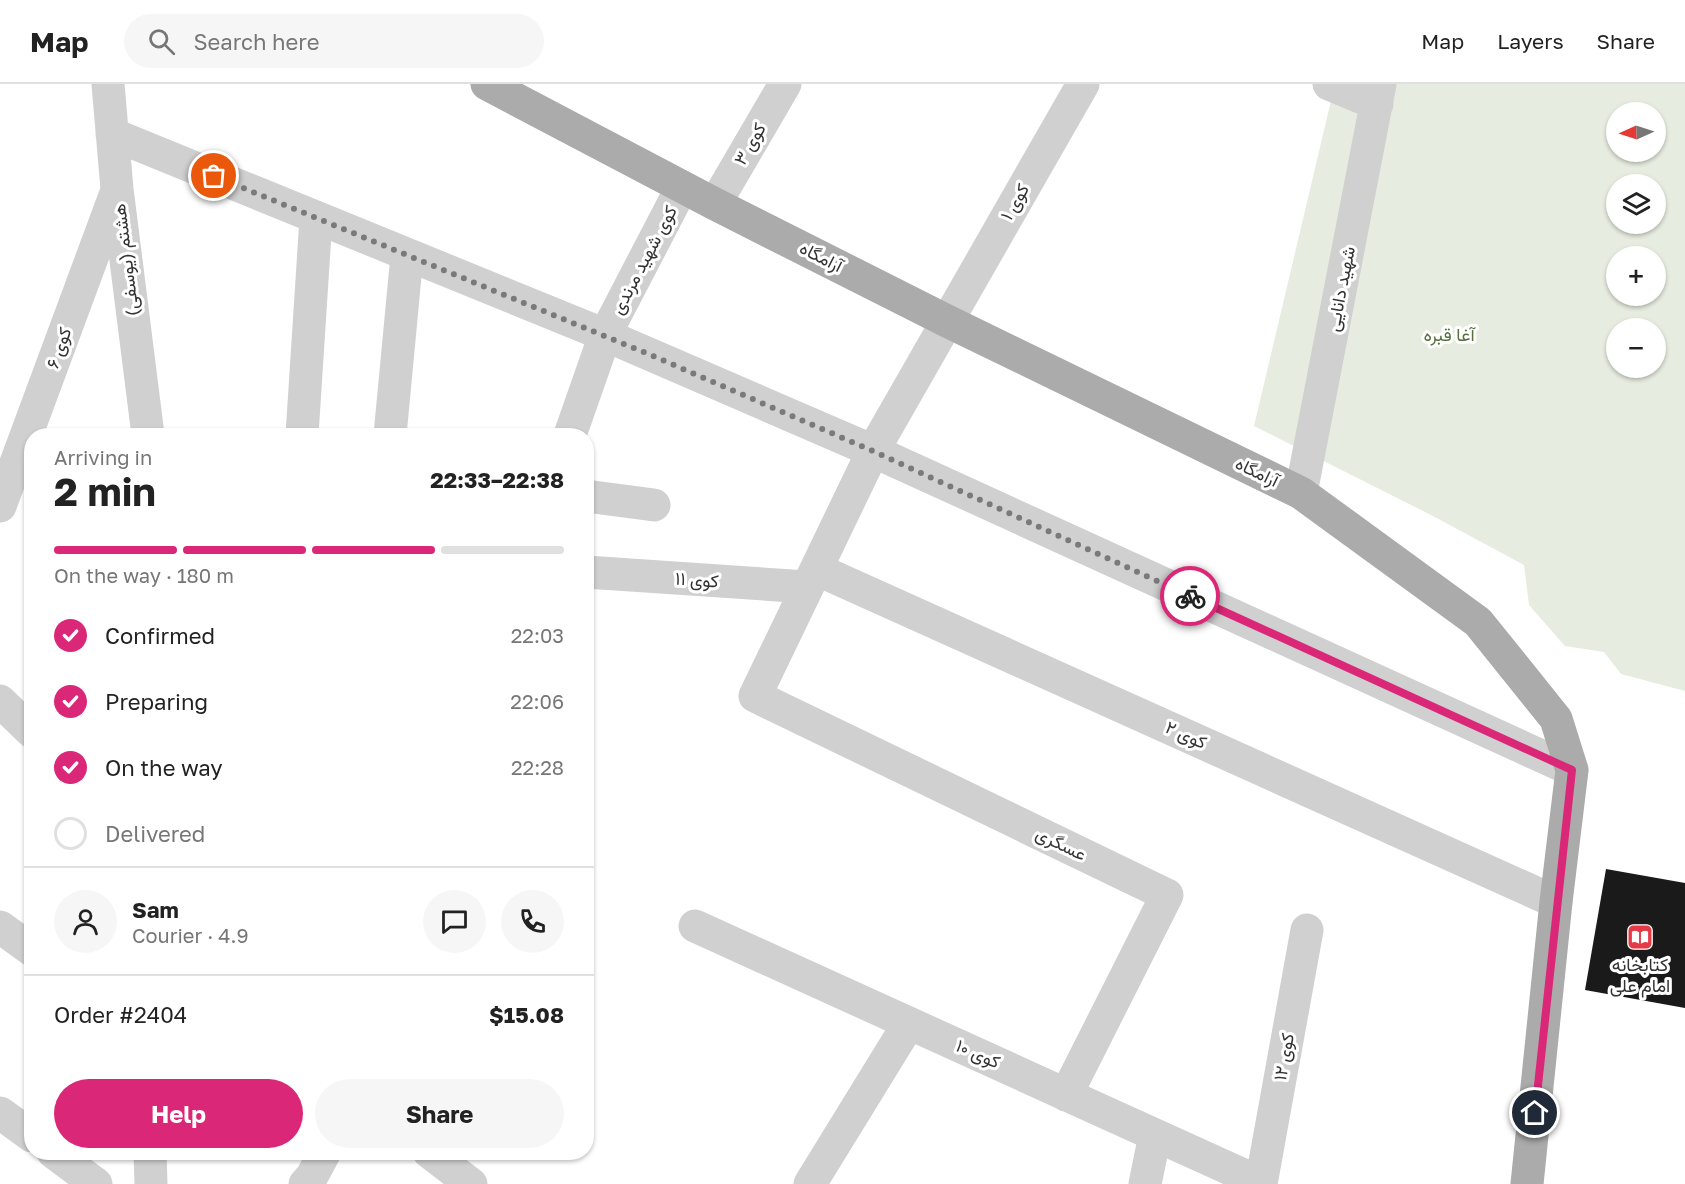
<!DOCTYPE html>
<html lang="en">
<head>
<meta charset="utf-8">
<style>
	:root { --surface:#fff; --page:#f6f6f6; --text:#222; --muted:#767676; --line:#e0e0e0; --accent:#db2777 }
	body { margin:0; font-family:"Golos Text",Vazirmatn,sans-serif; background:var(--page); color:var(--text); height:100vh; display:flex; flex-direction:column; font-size:22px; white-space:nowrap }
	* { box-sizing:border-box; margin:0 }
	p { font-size:20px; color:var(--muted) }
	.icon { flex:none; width:33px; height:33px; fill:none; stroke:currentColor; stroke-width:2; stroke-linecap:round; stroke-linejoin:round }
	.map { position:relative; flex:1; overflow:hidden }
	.details { position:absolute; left:24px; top:344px; width:570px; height:732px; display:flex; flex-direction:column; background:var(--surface); border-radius:24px; box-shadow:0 2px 4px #0004 }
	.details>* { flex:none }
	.needle { width:39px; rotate:267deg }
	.controls { position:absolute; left:1606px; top:18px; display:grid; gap:12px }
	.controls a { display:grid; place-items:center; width:60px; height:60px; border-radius:50%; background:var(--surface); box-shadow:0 2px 4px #0004; font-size:30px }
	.pin { position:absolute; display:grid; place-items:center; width:51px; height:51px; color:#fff; margin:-26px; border:3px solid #fff; border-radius:50%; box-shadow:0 2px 6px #0007 }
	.courier { position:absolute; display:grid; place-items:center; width:60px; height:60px; margin:-30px; border:4px solid #db2777; border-radius:50%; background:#fff; color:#222; box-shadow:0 2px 8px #0007 }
	.headline em { font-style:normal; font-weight:700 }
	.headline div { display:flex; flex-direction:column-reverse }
	.headline { display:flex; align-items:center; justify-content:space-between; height:102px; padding:0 30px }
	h1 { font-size:39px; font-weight:700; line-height:45px }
	.bar { display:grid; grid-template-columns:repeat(4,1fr); gap:9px 6px; align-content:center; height:72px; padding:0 30px }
	.bar i { height:8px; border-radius:4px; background:var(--line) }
	.bar .current { background:var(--accent) }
	.bar p { grid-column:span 4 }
	.line { display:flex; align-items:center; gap:15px; padding:0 30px; border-top:2px solid var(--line) }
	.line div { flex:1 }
	.round { display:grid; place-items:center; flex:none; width:63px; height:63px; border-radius:32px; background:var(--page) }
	ol { padding:0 30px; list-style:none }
	li { display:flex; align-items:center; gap:18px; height:66px }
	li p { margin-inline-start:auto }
	li .icon { padding:6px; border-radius:50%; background:var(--accent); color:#fff; stroke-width:4 }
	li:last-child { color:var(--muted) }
	li i { width:33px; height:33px; border:3px solid var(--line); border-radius:50% }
	.cta { display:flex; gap:12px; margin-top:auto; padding:12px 30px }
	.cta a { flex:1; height:69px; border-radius:36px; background:var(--accent); color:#fff; font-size:24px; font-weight:700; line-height:69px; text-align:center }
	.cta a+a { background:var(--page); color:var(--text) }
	header { display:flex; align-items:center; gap:36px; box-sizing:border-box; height:84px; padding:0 30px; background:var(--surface); border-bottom:2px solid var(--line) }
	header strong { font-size:28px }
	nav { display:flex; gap:33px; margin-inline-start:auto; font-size:21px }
	.search { width:420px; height:54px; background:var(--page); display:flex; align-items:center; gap:15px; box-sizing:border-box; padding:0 21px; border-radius:33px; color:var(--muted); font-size:22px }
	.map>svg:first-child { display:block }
	.green { fill:#e6ecdf; fill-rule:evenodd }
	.building { fill:#1a1a1a }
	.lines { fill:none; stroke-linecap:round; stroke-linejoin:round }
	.minor { stroke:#d0d0d0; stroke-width:33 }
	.major { stroke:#ababab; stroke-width:33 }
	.done { stroke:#7a7a7a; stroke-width:6; stroke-dasharray:0 10.8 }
	.route { stroke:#db2777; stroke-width:8 }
	.labels { text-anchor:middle; stroke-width:6; stroke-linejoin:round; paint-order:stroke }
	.street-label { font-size:18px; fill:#333; stroke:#fff }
	.park-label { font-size:18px; fill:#56703f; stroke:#fff }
	.poi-label { font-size:18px; fill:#333; stroke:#fff }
</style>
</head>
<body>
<header>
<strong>Map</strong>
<div class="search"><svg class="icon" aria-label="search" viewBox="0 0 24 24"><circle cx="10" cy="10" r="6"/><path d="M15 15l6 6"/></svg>Search here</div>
<nav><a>Map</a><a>Layers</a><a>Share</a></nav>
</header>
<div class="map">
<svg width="1685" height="1100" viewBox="0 0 1685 1100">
	<rect width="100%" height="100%" fill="#fff"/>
	<path class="green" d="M 1335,0 L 1685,0 L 1685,607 L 1621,590 L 1604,568 L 1565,562 L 1529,521 L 1524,481 L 1433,432 L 1254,342 ZM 1617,28 L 1656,28 L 1656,68 L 1617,68 ZM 1617,100 L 1656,100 L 1656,140 L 1617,140 ZM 1617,172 L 1656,172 L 1656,212 L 1617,212 ZM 1617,244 L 1656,244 L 1656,284 L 1617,284 Z"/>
	<path class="building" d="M 1606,785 L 1685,799 L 1685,924 L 1585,906 Z"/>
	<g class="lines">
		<path class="minor" d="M 108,0 L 117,105 L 148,351
			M 1329,0 L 1377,20
			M 112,50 L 605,251 L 873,367 L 1572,686
			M 715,120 L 785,0
			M 302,351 L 316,134
			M 390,351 L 407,171
			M 570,351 L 605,251 L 682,103
			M 1301,409 L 1380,0
			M 586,412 L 654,421
			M 0,422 L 116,109
			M 816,485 L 1556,818
			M 586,488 L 807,503
			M 0,617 L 32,648
			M 695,842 L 1261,1099
			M 0,843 L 32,866
			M 1066,1011 L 1167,811 L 755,612 L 873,367 L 1083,0
			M 0,1029 L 32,1052
			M 53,1068 L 96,1100
			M 150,1068 L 151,1100
			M 429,1068 L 471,1100
			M 305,1100 L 312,1092 L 325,1068
			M 810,1100 L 909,939
			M 1145,1100 L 1155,1051
			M 1261,1100 L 1307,846"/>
		<path class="major" d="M 487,0 L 715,120 L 947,237 L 1301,409 L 1478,538 L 1556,635 L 1572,686 L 1556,818 L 1527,1100"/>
	</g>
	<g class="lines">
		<path class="done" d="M 214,92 L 646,269 L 873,367 L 1190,512"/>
		<path class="route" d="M 1190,512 L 1572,686 L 1535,1029"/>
	</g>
	<defs>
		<g id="library-square" transform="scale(1.35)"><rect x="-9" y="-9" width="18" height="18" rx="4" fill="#e63946" stroke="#fff"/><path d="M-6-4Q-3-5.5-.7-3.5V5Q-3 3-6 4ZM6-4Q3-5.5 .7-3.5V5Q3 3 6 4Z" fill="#fff"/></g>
	</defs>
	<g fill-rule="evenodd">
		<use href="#library-square" x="1640" y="853"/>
	</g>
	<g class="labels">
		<g class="street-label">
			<text transform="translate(750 60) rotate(-60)" y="6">کوی ۳</text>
			<text transform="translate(1015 118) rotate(-60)" y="6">کوی ۱</text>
			<text transform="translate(821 173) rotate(27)" y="6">آرامگاه</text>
			<text transform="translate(126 176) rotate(-97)" y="6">هشتم (یوسفی)</text>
			<text transform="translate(644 176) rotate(-62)" y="6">کوی شهید مرندی</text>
			<text transform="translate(1341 205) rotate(-79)" y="6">شهید دانایی</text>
			<text transform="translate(59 264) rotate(-70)" y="6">کوی ۶</text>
			<text transform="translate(1257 388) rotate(26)" y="6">آرامگاه</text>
			<text transform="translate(697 496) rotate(4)" y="6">کوی ۱۱</text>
			<text transform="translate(1186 651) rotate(24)" y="6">کوی ۲</text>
			<text transform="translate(1061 760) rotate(26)" y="6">عسگری</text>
			<text transform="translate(978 970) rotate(24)" y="6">کوی ۱۰</text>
			<text transform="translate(1284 973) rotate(-80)" y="6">کوی ۱۲</text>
		</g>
		<g class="park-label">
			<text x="1449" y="257">آغا قبره</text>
		</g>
		<g class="poi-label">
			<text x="1640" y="887">کتابخانه<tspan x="1640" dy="21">امام علی</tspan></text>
		</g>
	</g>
</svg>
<div class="controls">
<a><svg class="needle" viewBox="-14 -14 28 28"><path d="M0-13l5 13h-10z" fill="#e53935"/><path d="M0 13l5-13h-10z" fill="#767676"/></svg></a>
<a><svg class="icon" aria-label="layers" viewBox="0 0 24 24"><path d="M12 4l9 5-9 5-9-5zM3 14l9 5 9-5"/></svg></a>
<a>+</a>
<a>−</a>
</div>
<div class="pin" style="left:214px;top:92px;background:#ea580c"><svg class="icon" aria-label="bag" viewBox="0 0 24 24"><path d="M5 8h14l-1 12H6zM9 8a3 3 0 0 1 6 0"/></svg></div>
<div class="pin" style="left:1535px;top:1029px;background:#1f2937"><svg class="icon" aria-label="home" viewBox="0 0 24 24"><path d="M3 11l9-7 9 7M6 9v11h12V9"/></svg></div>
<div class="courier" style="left:1190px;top:512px"><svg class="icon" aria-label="bike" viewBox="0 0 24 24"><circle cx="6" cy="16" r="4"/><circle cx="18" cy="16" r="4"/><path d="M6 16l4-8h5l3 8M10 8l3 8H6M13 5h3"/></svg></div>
<section class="details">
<div class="headline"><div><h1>2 min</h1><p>Arriving in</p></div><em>22:33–22:38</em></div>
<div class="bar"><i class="current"></i><i class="current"></i><i class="current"></i><i></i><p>On the way · 180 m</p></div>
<ol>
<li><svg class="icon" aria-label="check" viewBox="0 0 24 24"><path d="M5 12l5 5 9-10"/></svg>Confirmed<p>22:03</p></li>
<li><svg class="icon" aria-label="check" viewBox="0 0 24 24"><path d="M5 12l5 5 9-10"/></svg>Preparing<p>22:06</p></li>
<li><svg class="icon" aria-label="check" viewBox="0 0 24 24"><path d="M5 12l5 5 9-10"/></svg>On the way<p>22:28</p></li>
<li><i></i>Delivered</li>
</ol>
<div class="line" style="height:108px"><a class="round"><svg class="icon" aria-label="person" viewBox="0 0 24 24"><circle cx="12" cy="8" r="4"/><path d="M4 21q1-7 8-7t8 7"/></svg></a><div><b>Sam</b><p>Courier · 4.9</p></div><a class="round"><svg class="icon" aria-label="chat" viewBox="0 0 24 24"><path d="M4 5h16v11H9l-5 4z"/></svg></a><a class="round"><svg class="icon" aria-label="phone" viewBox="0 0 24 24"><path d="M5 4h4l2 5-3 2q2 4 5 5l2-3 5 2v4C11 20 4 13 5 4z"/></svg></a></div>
<div class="line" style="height:78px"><div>Order #2404</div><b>$15.08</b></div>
<div class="cta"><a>Help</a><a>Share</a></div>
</section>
</div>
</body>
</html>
